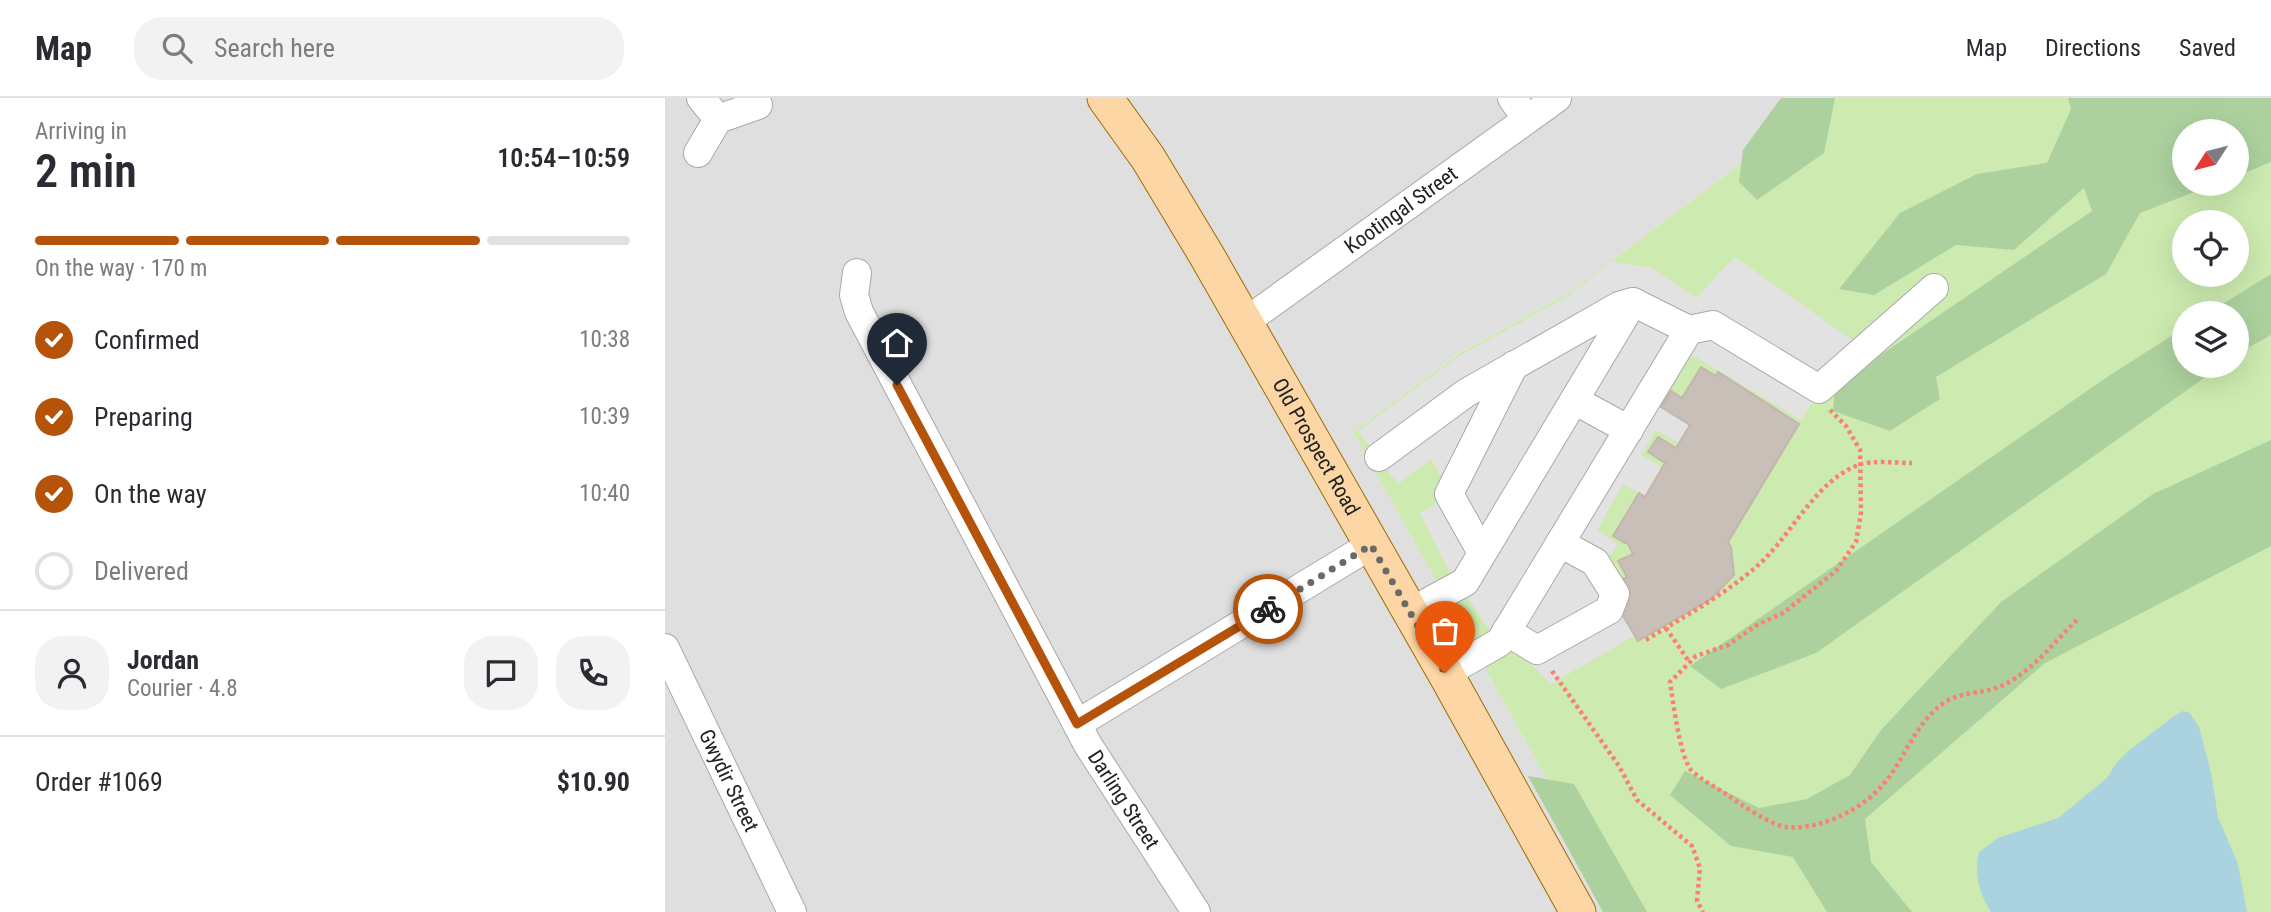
<!DOCTYPE html>
<html lang="en">
<head>
<meta charset="utf-8">
<style>
	:root { --surface:#fff; --page:#f2f2f3; --text:#2b2b33; --muted:#7c7c81; --line:#e1e1e2; --accent:#b45309 }
	body { margin:0; font-family:"Roboto Condensed",sans-serif; background:var(--page); color:var(--text); height:100vh; display:flex; flex-direction:column; font-size:26px; white-space:nowrap }
	* { box-sizing:border-box; margin:0 }
	p { font-size:23px; color:var(--muted) }
	.icon { flex:none; width:38px; height:38px; fill:none; stroke:currentColor; stroke-width:2; stroke-linecap:round; stroke-linejoin:round }
	.map { position:relative; flex:1; overflow:hidden }
	.panel { display:flex; flex-direction:column; background:var(--surface); width:665px }
	.panel>* { flex:none }
	.needle { width:46px; rotate:234deg }
	.buttons { position:absolute; left:1507px; top:21px; display:grid; gap:14px }
	.buttons a { display:grid; place-items:center; width:77px; height:77px; border-radius:50%; background:var(--surface); box-shadow:0 7px 28px #0002; font-size:35px }
	.pin { position:absolute; display:grid; place-items:center; width:60px; height:60px; color:#fff; margin:-72px -30px; border-radius:50% 50% 50% 0; rotate:-45deg; box-shadow:0 0 7px #0007 }
	.pin .icon { rotate:45deg }
	.courier { position:absolute; display:grid; place-items:center; width:70px; height:70px; margin:-35px; border:5px solid #b45309; border-radius:50%; background:#fff; color:#222; box-shadow:0 2px 9px #0007 }
	.overview em { font-style:normal; font-weight:600 }
	.overview div { display:flex; flex-direction:column-reverse }
	.overview { display:flex; align-items:center; justify-content:space-between; height:119px; padding:0 35px }
	h1 { font-size:46px; font-weight:600; line-height:52px }
	.bar { display:grid; grid-template-columns:repeat(4,1fr); gap:10px 7px; align-content:center; height:84px; padding:0 35px }
	.bar i { height:9px; border-radius:5px; background:var(--line) }
	.bar .on { background:var(--accent) }
	.bar p { grid-column:span 4 }
	.line { display:flex; align-items:center; gap:18px; padding:0 35px; border-top:2px solid var(--line) }
	.line div { flex:1 }
	.round { display:grid; place-items:center; flex:none; width:74px; height:74px; border-radius:28px; background:var(--page) }
	ol { padding:0 35px; list-style:none }
	li { display:flex; align-items:center; gap:21px; height:77px }
	li p { margin-inline-start:auto }
	li .icon { padding:7px; border-radius:50%; background:var(--accent); color:#fff; stroke-width:4 }
	li:last-child { color:var(--muted) }
	li i { width:38px; height:38px; border:4px solid var(--line); border-radius:50% }
	header { display:flex; align-items:center; gap:42px; box-sizing:border-box; height:98px; padding:0 35px; background:var(--surface); border-bottom:2px solid var(--line) }
	header strong { font-size:33px }
	nav { display:flex; gap:38px; margin-inline-start:auto; font-size:24px }
	.search { width:490px; height:63px; background:var(--page); display:flex; align-items:center; gap:18px; box-sizing:border-box; padding:0 24px; border-radius:28px; color:var(--muted); font-size:26px }
	main { display:flex; flex:1; min-height:0 }
	.map>svg:first-child { display:block }
	.residential { fill:#e0dfdf }
	.grass { fill:#cdebb0; fill-rule:evenodd }
	.forest { fill:#add19e }
	.parking { fill:#e2e2e2 }
	.water { fill:#aad3df }
	.building { fill:#c7bfb8; stroke:#c4b6ab; stroke-width:2 }
	.lines { fill:none; stroke-linecap:round; stroke-linejoin:round }
	.minor-casing { stroke:#a9a9a9; stroke-width:30 }
	.major-casing { stroke:#a06b00; stroke-width:37 }
	.path { stroke:#fa8072; stroke-width:4.5; stroke-dasharray:3.5 3.5; stroke-linecap:butt }
	.minor { stroke:#fff; stroke-width:28 }
	.major { stroke:#fcd6a4; stroke-width:35 }
	.done { stroke:#6b6a68; stroke-width:7; stroke-dasharray:0 12.6 }
	.route { stroke:#b45309; stroke-width:9 }
	.labels { text-anchor:middle; stroke-width:5; stroke-linejoin:round; paint-order:stroke }
	.street-label { font-size:21px; fill:#222; stroke:#fff }
</style>
</head>
<body>
<header>
<strong>Map</strong>
<div class="search"><svg class="icon" aria-label="search" viewBox="0 0 24 24"><circle cx="10" cy="10" r="6"/><path d="M15 15l6 6"/></svg>Search here</div>
<nav><a>Map</a><a>Directions</a><a>Saved</a></nav>
</header>
<main>
<section class="panel">
<div class="overview"><div><h1>2 min</h1><p>Arriving in</p></div><em>10:54–10:59</em></div>
<div class="bar"><i class="on"></i><i class="on"></i><i class="on"></i><i></i><p>On the way · 170 m</p></div>
<ol>
<li><svg class="icon" aria-label="check" viewBox="0 0 24 24"><path d="M5 12l5 5 9-10"/></svg>Confirmed<p>10:38</p></li>
<li><svg class="icon" aria-label="check" viewBox="0 0 24 24"><path d="M5 12l5 5 9-10"/></svg>Preparing<p>10:39</p></li>
<li><svg class="icon" aria-label="check" viewBox="0 0 24 24"><path d="M5 12l5 5 9-10"/></svg>On the way<p>10:40</p></li>
<li><i></i>Delivered</li>
</ol>
<div class="line" style="height:126px"><a class="round"><svg class="icon" aria-label="person" viewBox="0 0 24 24"><circle cx="12" cy="8" r="4"/><path d="M4 21q1-7 8-7t8 7"/></svg></a><div><b>Jordan</b><p>Courier · 4.8</p></div><a class="round"><svg class="icon" aria-label="chat" viewBox="0 0 24 24"><path d="M4 5h16v11H9l-5 4z"/></svg></a><a class="round"><svg class="icon" aria-label="phone" viewBox="0 0 24 24"><path d="M5 4h4l2 5-3 2q2 4 5 5l2-3 5 2v4C11 20 4 13 5 4z"/></svg></a></div>
<div class="line" style="height:91px"><div>Order #1069</div><b>$10.90</b></div>
</section>
<div class="map">
<svg width="1606" height="814" viewBox="0 0 1606 814">
	<rect width="100%" height="100%" fill="#f2efe9"/>
	<path class="residential" d="M 0,0 L 1124,0 L 1081,62 L 904,195 L 795,254 L 688,334 L 956,814 L 0,814 Z"/>
	<path class="grass" d="M 1124,0 L 1606,0 L 1606,814 L 956,814 L 688,334 L 796,254 L 904,195 L 1081,62 ZM 1519,33 L 1572,33 L 1572,86 L 1519,86 ZM 1519,124 L 1572,124 L 1572,177 L 1519,177 ZM 1519,215 L 1572,215 L 1572,268 L 1519,268 Z"/>
	<path class="forest" d="M 1116,0 L 1170,0 L 1159,55 L 1092,102 L 1074,84 L 1078,52 Z
		M 1403,0 L 1606,0 L 1606,64 L 1572,78 L 1572,33 L 1519,33 L 1519,86 L 1550,86 L 1475,115 L 1441,176 L 1271,279 L 1275,301 L 1225,333 L 1168,313 L 1170,288 L 1427,113 L 1419,90 L 1349,152 L 1291,147 L 1209,197 L 1174,191 L 1235,115 L 1312,76 L 1382,65 L 1406,11 Z
		M 1606,176 L 1606,237 L 1572,256 L 1572,215 L 1543,215 Z
		M 1519,230 L 1519,268 L 1556,268 L 1151,555 L 1056,591 L 1025,568 L 1442,279 Z
		M 1606,342 L 1606,448 L 1380,565 L 1200,721 L 1206,764 L 1247,814 L 1162,814 L 1128,759 L 1066,748 L 1005,697 L 1020,673 L 1094,710 L 1142,701 L 1185,677 L 1216,632 L 1336,504 L 1488,396 Z
		M 863,678 L 909,686 L 982,814 L 938,814 Z"/>
	<path class="parking" d="M 1070,159 L 1187,242 L 1136,322 L 1024,255 L 994,308 L 1025,327 L 1014,345 L 991,332 L 976,357 L 998,370 L 980,399 L 958,386 L 932,432 L 953,446 L 941,465 L 964,507 L 955,512 L 969,538 L 886,586 L 855,555 L 824,531 L 783,471 L 755,415 L 777,403 L 781,385 L 766,361 L 733,386 L 693,333 L 794,258 L 905,197 L 946,164 L 987,170 L 1031,200 Z"/>
	<path class="water" d="M 1518,613 L 1525,615 L 1534,629 L 1546,674 L 1553,719 L 1573,766 L 1582,814 L 1326,814 C 1314,796 1309,775 1314,754 L 1333,740 L 1393,720 L 1442,680 L 1449,668 L 1462,654 L 1509,618 Z"/>
	<path class="building" d="M 1036,269 L 1051,278 L 1053,274 L 1134,326 L 1063,444 L 1066,449 L 1069,477 L 1046,501 L 973,543 L 954,511 L 964,507 L 951,485 L 962,479 L 953,463 L 968,456 L 962,444 L 960,445 L 948,438 L 974,395 L 980,399 L 1000,365 L 983,354 L 993,339 L 1011,350 L 1025,327 L 996,309 L 1006,293 L 1017,300 Z"/>
	<g class="lines">
		<g class="minor-casing">
			<g id="minor">
				<path d="M 36,0 L 53,21"/>
				<path d="M 847,0 L 862,21"/>
				<path d="M 33,55 L 53,21 L 93,7"/>
				<path id="s1" d="M 192,175 L 189,197 L 194,214 L 423,647 L 531,814"/>
				<path id="s2" d="M 580,224 L 892,0"/>
				<path d="M 1024,232 L 1048,227 L 1154,291 L 1269,190"/>
				<path d="M 909,302 L 964,332"/>
				<path d="M 714,359 L 801,295 L 954,208 L 968,204 L 1024,232 L 835,544 L 781,575"/>
				<path d="M 817,455 L 784,396 L 849,267"/>
				<path d="M 745,514 L 800,484 L 968,204"/>
				<path d="M 841,533 L 872,552 L 944,512 L 950,496 L 930,464 L 895,445"/>
				<path id="s3" d="M 0,550 L 127,814"/>
				<path d="M 412,626 L 706,447"/>
			</g>
		</g>
		<g class="major-casing">
			<g id="major">
				<path id="s4" d="M 440,0 L 483,60 L 542,158 L 783,580 L 913,814"/>
			</g>
		</g>
		<path class="path" d="M 1165,312 L 1181,328 L 1195,352 L 1196,415 L 1191,444 L 1171,473 L 1118,515 L 1092,527 L 1063,547 L 1031,558 L 1005,584 C 1008,603 1015,659 1026,672 C 1035,681 1050,689 1061,696 C 1073,705 1108,728 1121,729 C 1151,732 1187,716 1209,696 C 1238,670 1247,626 1280,604 C 1298,593 1319,596 1336,588 C 1366,575 1389,544 1412,522
			M 1001,530 L 1025,565
			M 981,542 C 1018,519 1058,498 1092,468 C 1127,438 1148,385 1193,367 C 1208,362 1231,365 1247,365
			M 887,573 L 954,668 L 972,702 L 1027,748 L 1035,770 L 1032,803 L 1038,814"/>
		<use href="#minor" class="minor"/>
		<use href="#major" class="major"/>
	</g>
	<g class="lines">
		<path class="done" d="M 603,511 L 706,447 L 780,575"/>
		<path class="route" d="M 232,287 L 412,626 L 603,511"/>
	</g>
	<g class="labels">
		<g class="street-label">
			<text dy="7" stroke="none"><textPath href="#s2" startOffset="192">Kootingal Street</textPath></text>
			<text dy="7" stroke="none"><textPath href="#s4" startOffset="408">Old Prospect Road</textPath></text>
			<text dy="7" stroke="none"><textPath href="#s3" startOffset="147">Gwydir Street</textPath></text>
			<text dy="7" stroke="none"><textPath href="#s1" startOffset="595">Darling Street</textPath></text>
		</g>
	</g>
</svg>
<div class="buttons">
<a><svg class="needle" viewBox="-14 -14 28 28"><path d="M0-13l5 13h-10z" fill="#e53935"/><path d="M0 13l5-13h-10z" fill="#7c7c81"/></svg></a>
<a><svg class="icon" aria-label="locate" viewBox="0 0 24 24"><circle cx="12" cy="12" r="6"/><path d="M12 2v4M12 18v4M2 12h4M18 12h4"/></svg></a>
<a><svg class="icon" aria-label="layers" viewBox="0 0 24 24"><path d="M12 4l9 5-9 5-9-5zM3 14l9 5 9-5"/></svg></a>
</div>
<div class="pin" style="left:780px;top:575px;background:#ea580c"><svg class="icon" aria-label="bag" viewBox="0 0 24 24"><path d="M5 8h14l-1 12H6zM9 8a3 3 0 0 1 6 0"/></svg></div>
<div class="pin" style="left:232px;top:287px;background:#1f2937"><svg class="icon" aria-label="home" viewBox="0 0 24 24"><path d="M3 11l9-7 9 7M6 9v11h12V9"/></svg></div>
<div class="courier" style="left:603px;top:511px"><svg class="icon" aria-label="bike" viewBox="0 0 24 24"><circle cx="6" cy="16" r="4"/><circle cx="18" cy="16" r="4"/><path d="M6 16l4-8h5l3 8M10 8l3 8H6M13 5h3"/></svg></div>
</div>
</main>
</body>
</html>
